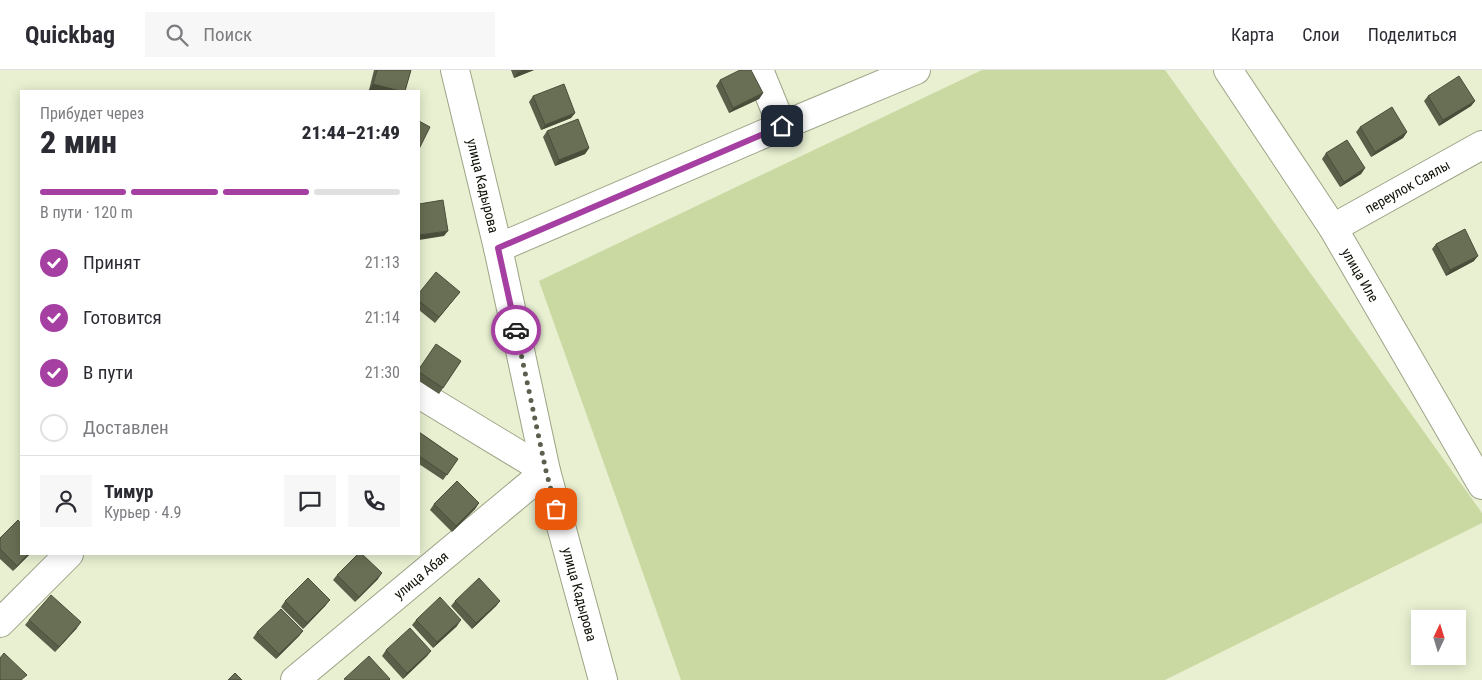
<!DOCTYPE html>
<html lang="ru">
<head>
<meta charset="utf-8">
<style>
	:root { --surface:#fff; --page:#f7f7f7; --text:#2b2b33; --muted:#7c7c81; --line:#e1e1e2; --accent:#a63fa2 }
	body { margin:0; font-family:"Roboto Condensed",sans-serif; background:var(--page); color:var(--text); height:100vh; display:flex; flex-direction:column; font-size:19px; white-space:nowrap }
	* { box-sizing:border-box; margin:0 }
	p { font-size:16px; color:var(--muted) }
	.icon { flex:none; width:28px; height:28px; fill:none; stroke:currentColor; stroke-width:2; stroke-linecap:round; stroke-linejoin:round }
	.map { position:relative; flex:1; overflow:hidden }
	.side { position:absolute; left:20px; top:20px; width:400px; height:465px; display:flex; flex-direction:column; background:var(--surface); border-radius:0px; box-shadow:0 2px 12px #0003 }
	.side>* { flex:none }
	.needle { width:32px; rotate:4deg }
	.controls { position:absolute; left:1411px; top:540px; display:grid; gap:10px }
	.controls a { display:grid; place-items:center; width:55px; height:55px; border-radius:0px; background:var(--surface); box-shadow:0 2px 12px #0003; font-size:25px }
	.pin { position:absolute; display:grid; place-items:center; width:42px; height:42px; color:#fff; margin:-21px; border-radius:10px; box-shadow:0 2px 8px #0006 }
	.courier { position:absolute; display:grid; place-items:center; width:50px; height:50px; margin:-25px; border:4px solid #a63fa2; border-radius:50%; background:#fff; color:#222; box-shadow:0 1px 6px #0007 }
	.headline em { font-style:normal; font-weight:800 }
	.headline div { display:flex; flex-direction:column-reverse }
	.headline { display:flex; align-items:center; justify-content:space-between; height:85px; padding:0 20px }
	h1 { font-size:32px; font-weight:800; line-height:38px }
	.bar { display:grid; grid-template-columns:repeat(4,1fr); gap:8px 5px; align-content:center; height:60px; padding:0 20px }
	.bar i { height:6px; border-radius:4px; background:var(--line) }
	.bar .selected { background:var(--accent) }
	.bar p { grid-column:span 4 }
	.line { display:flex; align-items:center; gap:12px; padding:0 20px; border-top:1px solid var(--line) }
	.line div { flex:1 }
	.round { display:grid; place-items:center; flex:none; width:52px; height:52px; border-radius:0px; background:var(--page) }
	ol { padding:0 20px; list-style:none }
	li { display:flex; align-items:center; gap:15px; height:55px }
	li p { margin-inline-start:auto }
	li .icon { padding:5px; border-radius:50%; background:var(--accent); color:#fff; stroke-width:4 }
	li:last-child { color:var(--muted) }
	li i { width:28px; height:28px; border:2px solid var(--line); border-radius:50% }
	header { display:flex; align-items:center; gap:30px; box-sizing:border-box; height:70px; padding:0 25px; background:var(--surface); border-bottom:1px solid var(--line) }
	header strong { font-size:24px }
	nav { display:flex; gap:28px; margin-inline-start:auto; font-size:18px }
	.search { width:350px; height:45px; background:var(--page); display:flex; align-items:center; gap:12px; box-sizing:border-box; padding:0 18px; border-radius:0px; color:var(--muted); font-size:19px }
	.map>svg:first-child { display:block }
	.green { fill:#cad8a1 }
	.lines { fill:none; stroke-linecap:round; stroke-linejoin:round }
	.minor-casing { stroke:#9ca487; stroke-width:30 }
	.minor { stroke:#fff; stroke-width:28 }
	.wall { fill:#595f48 }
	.shaded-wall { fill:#494e3b }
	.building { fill:#686f54; stroke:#494e3b }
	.done { stroke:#5b604e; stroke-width:5; stroke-dasharray:0 9 }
	.route { stroke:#a63fa2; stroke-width:6 }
	.labels { text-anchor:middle; stroke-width:4.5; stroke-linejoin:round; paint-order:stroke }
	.street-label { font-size:14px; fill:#0f1207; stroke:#f5fdde }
</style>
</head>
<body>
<header>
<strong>Quickbag</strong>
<div class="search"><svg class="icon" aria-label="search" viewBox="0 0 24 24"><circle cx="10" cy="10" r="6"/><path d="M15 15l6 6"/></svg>Поиск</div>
<nav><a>Карта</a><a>Слои</a><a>Поделиться</a></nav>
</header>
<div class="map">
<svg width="1482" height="610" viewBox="0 0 1482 610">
	<rect width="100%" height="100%" fill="#e8f0d1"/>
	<path class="green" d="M 982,0 L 1165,0 L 1482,443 L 1482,453 L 1165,610 L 681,610 L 539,211 Z"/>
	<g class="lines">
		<g class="minor-casing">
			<g id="minor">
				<path id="s1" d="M 455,0 L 498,178 L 546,401 L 603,610"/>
				<path d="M 759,0 L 782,56"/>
				<path id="s2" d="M 1228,0 L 1333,158 L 1482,415"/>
				<path id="s3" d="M 1333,158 L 1482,75"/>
				<path d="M 498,178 L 782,56 L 916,0"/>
				<path d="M 0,553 L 69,484"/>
				<path id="s4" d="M 295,610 L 546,401 L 419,324"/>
			</g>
		</g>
		<use href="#minor" class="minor"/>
	</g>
	<path class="wall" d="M 374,0 L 411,0 L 405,21 L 374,21 L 369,20 Z
		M 511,0 L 534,0 L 514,8 Z
		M 720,10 L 763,23 L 759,29 L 729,43 L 716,16 Z
		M 533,26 L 575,43 L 571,48 L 541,60 L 529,32 Z
		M 1428,26 L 1475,31 L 1471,36 L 1439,56 L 1424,31 Z
		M 1360,57 L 1407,62 L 1403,68 L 1371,87 L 1356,62 Z
		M 547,61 L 589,78 L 585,84 L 555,96 L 543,67 Z
		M 1326,83 L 1365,98 L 1361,104 L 1340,117 L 1322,89 Z
		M 1436,174 L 1474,191 L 1446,206 L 1432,179 Z
		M 460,222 L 435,253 L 419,240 L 419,223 Z
		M 461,291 L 439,324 L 419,311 L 419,299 Z
		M 419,362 L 458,389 L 443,410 L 419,394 Z
		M 479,433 L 475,439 L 452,462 L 430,440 L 434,434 Z
		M 0,468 L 30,484 L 13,501 L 0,489 Z
		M 337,505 L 378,509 L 355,532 L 333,510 Z
		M 285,531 L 326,535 L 303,559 L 281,537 Z
		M 455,531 L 500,531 L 496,536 L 472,559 L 451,536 Z
		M 29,550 L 77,558 L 55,582 L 25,555 Z
		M 416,550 L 457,556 L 433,578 L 412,555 Z
		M 303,561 L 299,566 L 276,589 L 253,568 L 257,562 Z
		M 386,580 L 431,581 L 427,586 L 403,609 L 382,586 Z"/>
	<path class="shaded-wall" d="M 523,0 L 534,0 L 514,8 L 518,2 Z
		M 373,14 L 400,21 L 374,21 L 369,20 Z
		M 763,23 L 759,29 L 729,43 L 733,38 Z
		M 1475,31 L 1471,36 L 1439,56 L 1443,50 Z
		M 575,43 L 571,48 L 541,60 L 545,55 Z
		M 1407,62 L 1403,68 L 1371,87 L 1375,82 Z
		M 589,78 L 585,84 L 555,96 L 559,90 Z
		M 1365,98 L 1361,104 L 1340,117 L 1344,112 Z
		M 448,161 L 444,166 L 419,170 L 419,165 Z
		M 1478,186 L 1474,191 L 1446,206 L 1450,200 Z
		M 479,433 L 475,439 L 452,462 L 456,456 Z
		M 28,484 L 30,484 L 13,501 L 17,496 Z
		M 382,503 L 378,509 L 355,532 L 359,527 Z
		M 330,530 L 326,535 L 303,559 L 307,553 Z
		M 500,531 L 496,536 L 472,559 L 476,553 Z
		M 461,550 L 457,556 L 433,578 L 437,572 Z
		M 81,552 L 77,558 L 55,582 L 59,577 Z
		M 303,561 L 299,566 L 276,589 L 279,584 Z
		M 431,581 L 427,586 L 403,609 L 407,603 Z"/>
	<path class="building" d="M 377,0 L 411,0 L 405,21 L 400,21 L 373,14 Z
		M 740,0 L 751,0 L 763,23 L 733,38 L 720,10 Z
		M 1459,6 L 1475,31 L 1443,50 L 1428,26 Z
		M 564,14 L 575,43 L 545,55 L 533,26 Z
		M 1392,37 L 1407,62 L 1375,82 L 1360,57 Z
		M 578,49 L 589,78 L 559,90 L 547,61 Z
		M 419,51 L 430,57 L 419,79 Z
		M 1347,70 L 1365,98 L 1344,112 L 1326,83 Z
		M 443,130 L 448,161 L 419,165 L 419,134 Z
		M 1465,159 L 1478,186 L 1450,200 L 1436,174 Z
		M 436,202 L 460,222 L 439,247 L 419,231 L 419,223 Z
		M 436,274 L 461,291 L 443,318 L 419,302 L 419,299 Z
		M 419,362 L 458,389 L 447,405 L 419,386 Z
		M 457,411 L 479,433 L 456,456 L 434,434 Z
		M 18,450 L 21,454 L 21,484 L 28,484 L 17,496 L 0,479 L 0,468 Z
		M 358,484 L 362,484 L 382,503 L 359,527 L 337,505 Z
		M 308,508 L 330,530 L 307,553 L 285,531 Z
		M 479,508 L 500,531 L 476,553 L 455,531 Z
		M 51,525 L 81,552 L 59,577 L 29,550 Z
		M 440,527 L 461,550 L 437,572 L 416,550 Z
		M 281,539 L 303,561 L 279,584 L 257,562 Z
		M 410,558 L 431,581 L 407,603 L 386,580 Z
		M 4,583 L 27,605 L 21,610 L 0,610 L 0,588 Z
		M 369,586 L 390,609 L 389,610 L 346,610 L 344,609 Z
		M 235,603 L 242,610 L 228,610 Z"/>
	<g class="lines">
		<path class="done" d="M 516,260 L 546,401 L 556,439"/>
		<path class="route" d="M 516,260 L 498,178 L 782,56"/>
	</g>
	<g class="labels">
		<g class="street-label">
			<text dy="5" stroke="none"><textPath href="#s1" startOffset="119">улица Кадырова</textPath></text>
			<text dy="5" stroke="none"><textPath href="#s3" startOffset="85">переулок Саялы</textPath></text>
			<text dy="5" stroke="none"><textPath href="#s2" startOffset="244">улица Иле</textPath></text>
			<text dy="5" stroke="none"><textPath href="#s4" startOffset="164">улица Абая</textPath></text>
			<text dy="5" stroke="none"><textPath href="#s1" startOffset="539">улица Кадырова</textPath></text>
		</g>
	</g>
</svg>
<div class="controls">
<a><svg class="needle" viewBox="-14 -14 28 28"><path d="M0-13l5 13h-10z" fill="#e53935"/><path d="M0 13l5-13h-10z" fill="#7c7c81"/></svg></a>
</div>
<div class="pin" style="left:556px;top:439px;background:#ea580c"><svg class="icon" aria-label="bag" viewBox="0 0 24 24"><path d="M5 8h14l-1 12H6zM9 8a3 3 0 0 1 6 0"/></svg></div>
<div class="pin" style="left:782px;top:56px;background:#1f2937"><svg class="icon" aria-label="home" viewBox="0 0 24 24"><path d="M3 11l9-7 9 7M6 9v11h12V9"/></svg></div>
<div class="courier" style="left:516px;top:260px"><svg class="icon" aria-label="car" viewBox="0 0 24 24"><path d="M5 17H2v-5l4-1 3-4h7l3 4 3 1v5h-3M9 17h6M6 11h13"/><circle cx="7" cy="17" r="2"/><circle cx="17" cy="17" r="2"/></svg></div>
<section class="side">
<div class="headline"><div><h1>2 мин</h1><p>Прибудет через</p></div><em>21:44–21:49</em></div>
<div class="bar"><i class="selected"></i><i class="selected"></i><i class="selected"></i><i></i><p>В пути · 120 m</p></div>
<ol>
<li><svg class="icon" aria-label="check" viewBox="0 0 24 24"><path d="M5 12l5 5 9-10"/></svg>Принят<p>21:13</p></li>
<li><svg class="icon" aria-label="check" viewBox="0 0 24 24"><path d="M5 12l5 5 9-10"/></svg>Готовится<p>21:14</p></li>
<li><svg class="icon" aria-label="check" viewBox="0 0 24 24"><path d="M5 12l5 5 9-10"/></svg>В пути<p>21:30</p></li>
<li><i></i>Доставлен</li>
</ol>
<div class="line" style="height:90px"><a class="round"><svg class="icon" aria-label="person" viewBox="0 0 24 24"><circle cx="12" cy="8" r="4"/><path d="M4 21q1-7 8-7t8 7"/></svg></a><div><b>Тимур</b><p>Курьер · 4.9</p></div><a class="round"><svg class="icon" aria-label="chat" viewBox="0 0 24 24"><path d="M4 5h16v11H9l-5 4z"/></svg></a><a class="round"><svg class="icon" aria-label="phone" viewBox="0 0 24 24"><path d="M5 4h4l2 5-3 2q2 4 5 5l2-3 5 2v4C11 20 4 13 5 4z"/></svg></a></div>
</section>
</div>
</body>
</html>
